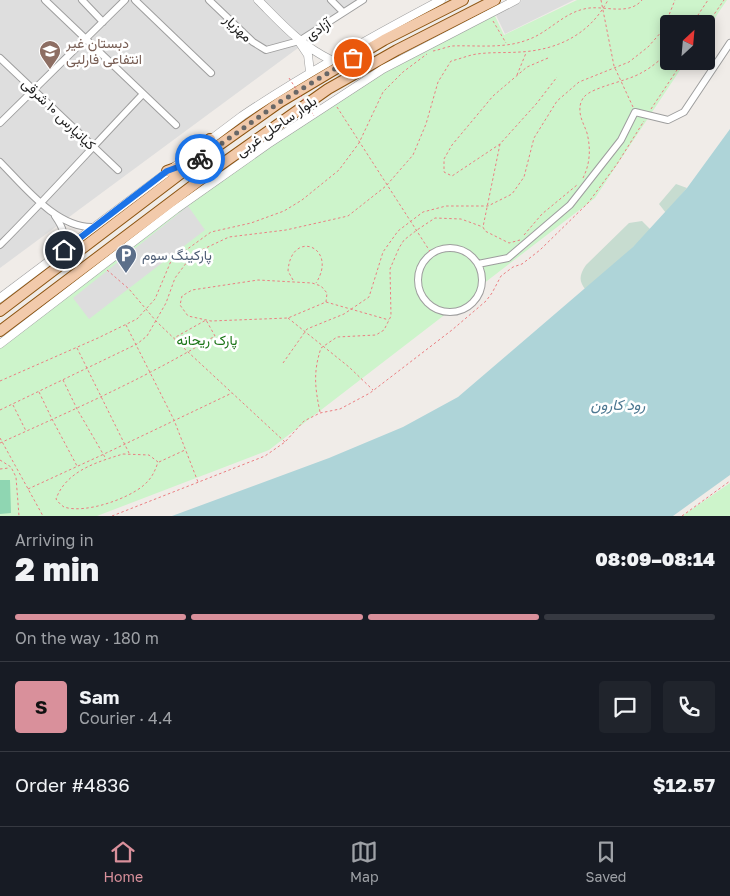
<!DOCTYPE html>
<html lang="en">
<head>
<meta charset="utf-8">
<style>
	:root { --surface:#171b24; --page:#20242c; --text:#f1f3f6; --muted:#9ea1a6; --line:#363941; --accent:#d9909b }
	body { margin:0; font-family:"Golos Text",Vazirmatn,sans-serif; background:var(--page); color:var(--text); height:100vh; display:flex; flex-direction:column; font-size:19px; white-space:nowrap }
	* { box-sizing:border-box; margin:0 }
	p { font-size:16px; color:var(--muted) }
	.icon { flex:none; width:28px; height:28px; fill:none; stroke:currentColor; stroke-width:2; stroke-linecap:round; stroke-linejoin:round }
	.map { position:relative; height:516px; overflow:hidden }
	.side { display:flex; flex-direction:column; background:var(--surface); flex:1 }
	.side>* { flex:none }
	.needle { width:32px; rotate:26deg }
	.tools { position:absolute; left:660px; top:15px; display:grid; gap:10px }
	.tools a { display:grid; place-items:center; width:55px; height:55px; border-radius:5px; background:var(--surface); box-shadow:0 2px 12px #0003; font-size:25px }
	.pin { position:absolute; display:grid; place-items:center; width:42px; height:42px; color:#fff; margin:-21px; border:2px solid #fff; border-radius:50%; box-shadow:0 1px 5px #0007 }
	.courier { position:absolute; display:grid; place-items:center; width:50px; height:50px; margin:-25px; border:4px solid #1a73e8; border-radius:50%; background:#fff; color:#222; box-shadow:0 1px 6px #0007 }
	.overview em { font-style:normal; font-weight:800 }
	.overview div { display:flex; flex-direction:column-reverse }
	.overview { display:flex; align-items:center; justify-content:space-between; height:85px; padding:0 15px }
	h1 { font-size:32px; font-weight:800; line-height:38px }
	.bar { display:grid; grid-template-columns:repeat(4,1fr); gap:8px 5px; align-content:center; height:60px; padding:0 15px }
	.bar i { height:6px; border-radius:4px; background:var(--line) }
	.bar .current { background:var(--accent) }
	.bar p { grid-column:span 4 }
	.line { display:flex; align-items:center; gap:12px; padding:0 15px; border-top:1px solid var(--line) }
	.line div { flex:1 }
	.round { display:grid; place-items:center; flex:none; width:52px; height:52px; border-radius:5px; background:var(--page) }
	.dock { display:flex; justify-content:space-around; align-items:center; height:70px; border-top:1px solid var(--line); background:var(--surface); font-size:14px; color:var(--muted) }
	.dock a { display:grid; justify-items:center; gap:2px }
	.dock .current { color:var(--accent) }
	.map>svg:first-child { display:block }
	.residential { fill:#dedede }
	.wetland { fill:#c7dcd0 }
	.park { fill:#cdf4cb }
	.pitch { fill:#8fd6b2 }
	.parking { fill:#ddd }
	.water { fill:#aed4d8 }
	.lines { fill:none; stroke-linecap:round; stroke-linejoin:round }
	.minor-casing { stroke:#9e9e9e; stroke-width:8 }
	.tertiary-casing { stroke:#9e9e9e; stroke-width:9 }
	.primary-casing { stroke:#8c5411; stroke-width:12 }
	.path { stroke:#eb7e81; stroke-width:1; stroke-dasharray:2.5 2.5; stroke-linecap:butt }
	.minor { stroke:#fff; stroke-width:6 }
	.tertiary { stroke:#fff; stroke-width:8 }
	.primary { stroke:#f2caab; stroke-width:10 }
	.path-bridge { stroke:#eb7e81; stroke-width:1; stroke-dasharray:2.5 2.5; stroke-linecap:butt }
	.done { stroke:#696867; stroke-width:5; stroke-dasharray:0 9 }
	.route { stroke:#1a73e8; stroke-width:6 }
	.labels { text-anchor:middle; stroke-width:5; stroke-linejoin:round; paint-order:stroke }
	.street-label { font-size:14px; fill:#212121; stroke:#fff }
	.education-label { font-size:14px; fill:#785e54; stroke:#fff; text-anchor:start }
	.service-label { font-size:14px; fill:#4e5e75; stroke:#fff; text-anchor:start }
	.park-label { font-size:14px; fill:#1c7518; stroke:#fff }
	.water-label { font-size:15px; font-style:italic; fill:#4c7790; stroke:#fff }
</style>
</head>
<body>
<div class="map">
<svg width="730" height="516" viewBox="0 0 730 516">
	<rect width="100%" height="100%" fill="#f0ece8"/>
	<path class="residential" d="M 0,0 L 363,0 L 0,268 Z"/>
	<path class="wetland" d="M 676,184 L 687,188 L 666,213 L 659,204 Z
		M 642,221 L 651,230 L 620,260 L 585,289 C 578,280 580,274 586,265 L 629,223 Z"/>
	<path class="park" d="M 577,0 L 727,0 L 706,31 L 706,24 L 669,24 L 669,61 L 686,61 L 595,198 L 483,284 L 467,311 L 447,313 L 269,450 L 97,516 L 0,516 L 0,345 L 99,266 L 216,176 L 401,60 L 493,12 L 504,35 Z
		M 730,483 L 730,516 L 682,516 Z"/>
	<path class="pitch" d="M 0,480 L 10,480 L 11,513 L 0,514 Z"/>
	<path class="parking" d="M 522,0 L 574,0 L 505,34 L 495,13 Z
		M 188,206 L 205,230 L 89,319 L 73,298 Z"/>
	<path class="water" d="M 730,129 L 730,475 L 673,516 L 172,516 L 329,458 L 403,427 L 458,397 L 633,247 L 687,188 Z"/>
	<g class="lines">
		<g class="minor-casing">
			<path id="minor" d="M 45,0 L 176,125
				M 82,0 L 103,22
				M 135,0 L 211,73
				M 209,0 L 253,42 L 266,50 L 299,41 L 363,0
				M 331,0 L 343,12
				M 0,58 L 118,170
				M 0,123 L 125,0
				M 0,162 C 24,186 57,229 94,227
				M 55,216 C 64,229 65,234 63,250
				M 0,245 C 49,196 95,144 143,94
				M418 280a32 32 0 1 1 64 0a32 32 0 1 1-64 0Z
				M 478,264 L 508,258 L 570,205 L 621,140 L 635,112 L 668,120 L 684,112 L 730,43"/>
		</g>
		<g class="tertiary-casing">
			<path id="tertiary" d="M 258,0 C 282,24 300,45 331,60
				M 300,43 L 308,55 L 310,72
				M 0,298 L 242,116 C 306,73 373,36 441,0
				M 0,344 L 176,209 L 268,144 L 383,69 L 516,0"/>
		</g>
		<g class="primary-casing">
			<path id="primary" d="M 202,156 L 210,139
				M 167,171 L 190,163
				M 0,311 L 205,155 L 280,102 L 384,40 L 463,0
				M 0,331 L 212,171 L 328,89 L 397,50 L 495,0"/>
		</g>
		<path class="path" d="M 601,0 L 614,66 L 633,107
			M 493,21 L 506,43
			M 692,24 L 708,0
			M 706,26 L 724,0
			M 433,51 C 439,50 446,47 452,46 C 476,45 504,49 527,40 C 548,33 562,14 584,9 C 602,4 628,17 642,0
			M 548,58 L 527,67 L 493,96 L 452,145 L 444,159 L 444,172 L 452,176 L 500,144 L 537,103 L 557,77
			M 517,75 L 526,53
			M 337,107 L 431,253
			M 651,109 L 683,61
			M 500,144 L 483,227 L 485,231 L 509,243 L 520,240
			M 583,178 C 590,164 591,149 587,133 C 584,124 579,117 580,107 C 580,104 582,99 584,97 C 592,87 628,81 641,73 C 651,68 661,59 669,52
			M 524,235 L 542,214 L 577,185
			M 107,270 L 129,289 L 156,321 L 188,352 L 285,442
			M 293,280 L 288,271 C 291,228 339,247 316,283
			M 326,302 L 327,293 L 321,286 L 312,283 L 258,280 L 192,290 L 182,296 L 180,305 L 188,316 L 211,321 L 288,318 L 326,302 L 389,320
			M 288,318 L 349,367 L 373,390
			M 126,325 L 174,420 L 198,482
			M 77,348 L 129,453
			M 283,363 L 307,329 L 344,314 L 369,297 L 383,252 L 398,231 L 423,212 L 446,206 L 488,206 L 512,194 L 524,177 L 534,138 L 557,101 L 579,82 L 629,62 L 648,47 L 663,30 L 675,0
			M 63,380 L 77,409 L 106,459
			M 0,381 L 98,338 L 137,319 L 155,299 L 171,261 L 211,232 L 251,223 L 284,211 L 302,200 L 339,170 L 359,143 L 383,92 L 403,72 L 427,54
			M 39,392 L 52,419 L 77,466
			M 13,405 L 26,431
			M 0,410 L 137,344 L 147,336 L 166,303 L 175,278 L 193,254 L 229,237 L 286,230 L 348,216 L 386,186 L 413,155 L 426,124 L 438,82 L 451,61 C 460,59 469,55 477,54 C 491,52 506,53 520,52 C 558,50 590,34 608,0
			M 320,412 C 315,388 313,372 321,348 L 337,337 L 376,335 L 384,330 L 391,316 L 390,269 L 399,248 L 404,240 L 417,230 L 435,218 L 461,219 L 483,227
			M 0,438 L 43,516
			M 0,443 C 73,410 146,378 215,336 L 206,320 L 174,338
			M 123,454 L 149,455 L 158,462 C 155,471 152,478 144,485 C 128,499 85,514 64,507 C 61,505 58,502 56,499 C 66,471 97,462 123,454 Z
			M 0,460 L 11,467 L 16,477 L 19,516
			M 159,462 L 185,450
			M 0,469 L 9,468
			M 28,489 L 102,455 L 232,393
			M 112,516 L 265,456 L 285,442 L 304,421 L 320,413 L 340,409 L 370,393 L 452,330 L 486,301 L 492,293 L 501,276 L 513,267 L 522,264 L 540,250 L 588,203 L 617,164 L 644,121
			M 682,516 L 730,481"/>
		<use href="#minor" class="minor"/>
		<use href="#tertiary" class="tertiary"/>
		<use href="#primary" class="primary"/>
		<path class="path-bridge" d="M 289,78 L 314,116"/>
	</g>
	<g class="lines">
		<path class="done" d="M 200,159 L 280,102 L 353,58"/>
		<path class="route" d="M 64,250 L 167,171 L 200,159"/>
	</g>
	<defs>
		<g id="school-pin" transform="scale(1.125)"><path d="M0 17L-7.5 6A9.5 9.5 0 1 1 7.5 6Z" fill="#8d6e63" stroke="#fff"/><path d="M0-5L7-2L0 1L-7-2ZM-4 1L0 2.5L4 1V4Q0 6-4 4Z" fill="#fff"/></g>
		<g id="parking-pin" transform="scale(1.125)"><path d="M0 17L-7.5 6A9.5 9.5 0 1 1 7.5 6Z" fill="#5c6f8a" stroke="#fff"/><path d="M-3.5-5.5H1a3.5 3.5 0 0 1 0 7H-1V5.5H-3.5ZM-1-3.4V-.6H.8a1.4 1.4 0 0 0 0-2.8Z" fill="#fff"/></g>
	</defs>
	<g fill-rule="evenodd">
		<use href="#school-pin" x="50" y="51"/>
		<use href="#parking-pin" x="126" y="255"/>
	</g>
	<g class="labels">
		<g class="street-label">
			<text transform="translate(238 28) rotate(43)" y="5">مهزیار</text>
			<text transform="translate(318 29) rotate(-33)" y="5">آزادی</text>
			<text transform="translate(59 114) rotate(44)" y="5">کیانپارس ۱۰ شرقی</text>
			<text transform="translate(276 126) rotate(-35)" y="5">بلوار ساحلی غربی</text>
		</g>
		<g class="education-label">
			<text x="66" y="48">دبستان غیر<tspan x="66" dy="16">انتفاعی فارلبی</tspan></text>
		</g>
		<g class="service-label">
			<text x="142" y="260">پارکینگ سوم</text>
		</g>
		<g class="park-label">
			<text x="207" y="345">پارک ریحانه</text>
		</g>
		<g class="water-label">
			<text x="618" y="410">رود کارون</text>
		</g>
	</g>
</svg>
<div class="tools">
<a><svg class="needle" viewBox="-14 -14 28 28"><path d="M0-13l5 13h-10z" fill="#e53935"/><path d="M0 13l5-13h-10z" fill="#9ea1a6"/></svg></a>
</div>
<div class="pin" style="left:353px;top:58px;background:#ea580c"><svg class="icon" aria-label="bag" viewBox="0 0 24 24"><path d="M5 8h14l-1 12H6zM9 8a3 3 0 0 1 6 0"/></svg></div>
<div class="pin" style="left:64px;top:250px;background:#1f2937"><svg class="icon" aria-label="home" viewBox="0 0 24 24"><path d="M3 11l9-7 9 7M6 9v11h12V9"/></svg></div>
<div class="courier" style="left:200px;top:159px"><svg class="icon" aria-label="bike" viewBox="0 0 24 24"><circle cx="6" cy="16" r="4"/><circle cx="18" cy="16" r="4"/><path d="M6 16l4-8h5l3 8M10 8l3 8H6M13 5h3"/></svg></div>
</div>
<section class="side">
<div class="overview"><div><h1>2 min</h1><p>Arriving in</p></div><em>08:09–08:14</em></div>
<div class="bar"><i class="current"></i><i class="current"></i><i class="current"></i><i></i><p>On the way · 180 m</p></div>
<div class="line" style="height:90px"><b class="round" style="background:var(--accent);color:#111">S</b><div><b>Sam</b><p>Courier · 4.4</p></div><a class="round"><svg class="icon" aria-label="chat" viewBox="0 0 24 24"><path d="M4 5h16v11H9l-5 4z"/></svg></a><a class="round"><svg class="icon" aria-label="phone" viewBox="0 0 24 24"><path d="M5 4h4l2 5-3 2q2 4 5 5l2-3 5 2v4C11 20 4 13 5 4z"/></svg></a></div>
<div class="line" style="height:65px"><div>Order #4836</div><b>$12.57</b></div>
</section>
<nav class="dock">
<a class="current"><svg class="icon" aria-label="home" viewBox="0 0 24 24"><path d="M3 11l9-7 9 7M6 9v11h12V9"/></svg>Home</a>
<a><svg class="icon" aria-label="map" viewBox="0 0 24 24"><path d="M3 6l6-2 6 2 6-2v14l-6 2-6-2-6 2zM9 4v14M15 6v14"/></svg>Map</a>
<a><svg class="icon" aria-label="saved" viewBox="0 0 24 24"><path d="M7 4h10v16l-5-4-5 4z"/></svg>Saved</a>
</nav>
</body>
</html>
